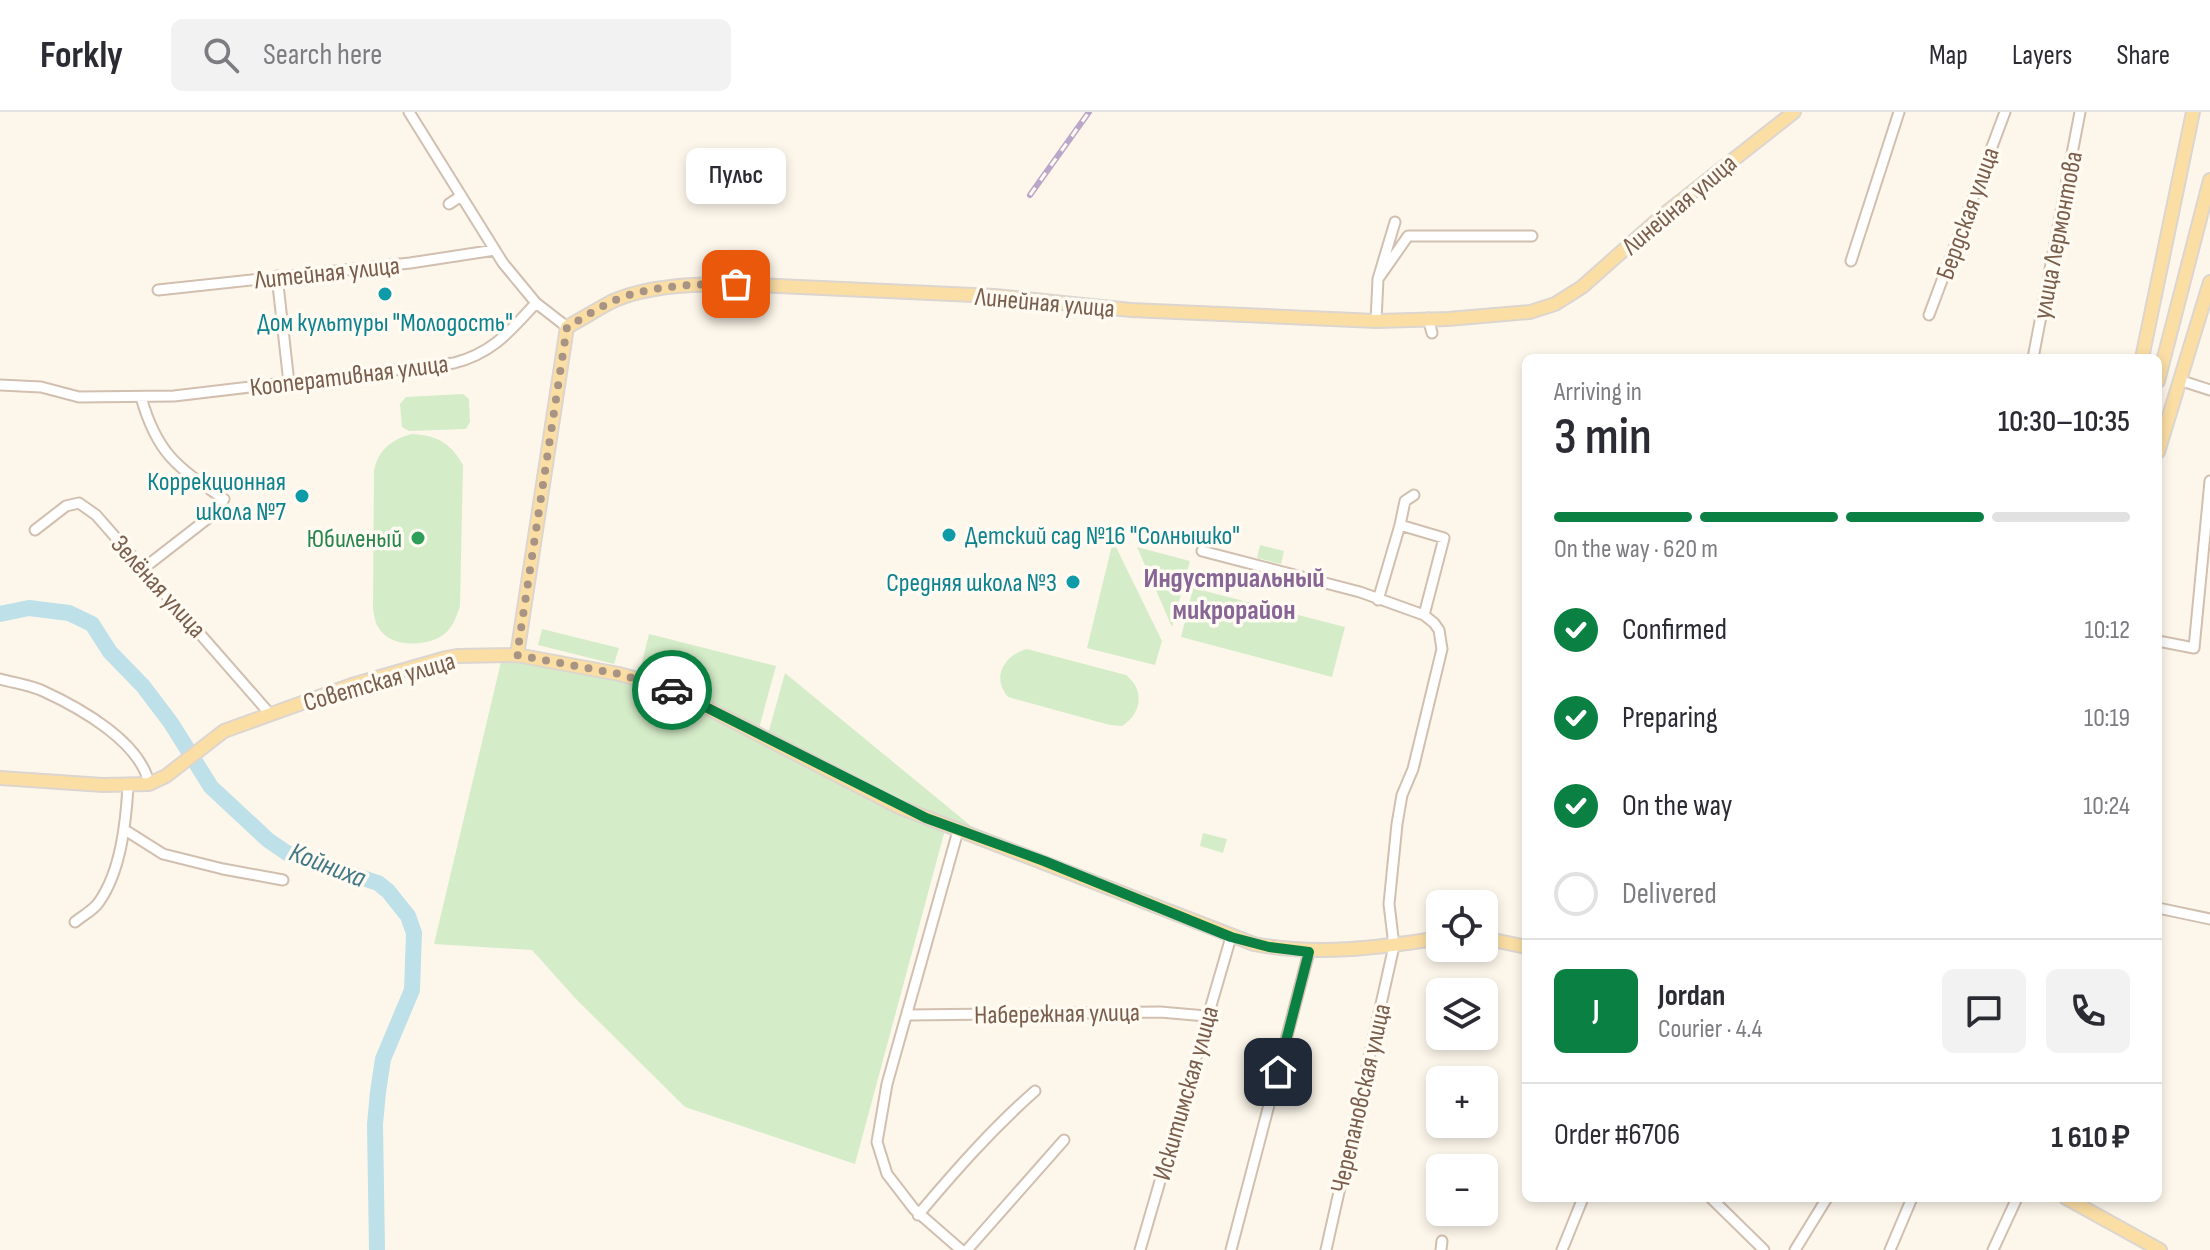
<!DOCTYPE html>
<html lang="en">
<head>
<meta charset="utf-8">
<style>
	:root { --surface:#fff; --page:#f2f2f3; --text:#2b2b33; --muted:#7c7c81; --line:#e1e1e2; --accent:#0b8043 }
	body { margin:0; font-family:"Sofia Sans Condensed",sans-serif; background:var(--page); color:var(--text); height:100vh; display:flex; flex-direction:column; font-size:30px; white-space:nowrap }
	* { box-sizing:border-box; margin:0 }
	p { font-size:26px; color:var(--muted) }
	.icon { flex:none; width:44px; height:44px; fill:none; stroke:currentColor; stroke-width:2; stroke-linecap:round; stroke-linejoin:round }
	.map { position:relative; flex:1; overflow:hidden }
	.panel { position:absolute; left:1522px; top:242px; width:640px; height:848px; display:flex; flex-direction:column; background:var(--surface); border-radius:12px; box-shadow:0 4px 12px #0003 }
	.panel>* { flex:none }
	.tools { position:absolute; left:1426px; top:778px; display:grid; gap:16px }
	.tools a { display:grid; place-items:center; width:72px; height:72px; border-radius:12px; background:var(--surface); box-shadow:0 4px 12px #0003; font-size:40px }
	.pin { position:absolute; display:grid; place-items:center; width:68px; height:68px; color:#fff; margin:-34px; border-radius:16px; box-shadow:0 4px 12px #0006 }
	.courier { position:absolute; display:grid; place-items:center; width:80px; height:80px; margin:-40px; border:6px solid #0b8043; border-radius:50%; background:#fff; color:#222; box-shadow:0 2px 10px #0007 }
	.bubble { position:absolute; height:56px; border-radius:12px; background:var(--surface); box-shadow:0 4px 12px #0003; font-size:26px; font-weight:600; line-height:56px; text-align:center }
	.overview em { font-style:normal; font-weight:600 }
	.overview div { display:flex; flex-direction:column-reverse }
	.overview { display:flex; align-items:center; justify-content:space-between; height:136px; padding:0 32px }
	h1 { font-size:52px; font-weight:600; line-height:60px }
	.bar { display:grid; grid-template-columns:repeat(4,1fr); gap:12px 8px; align-content:center; height:96px; padding:0 32px }
	.bar i { height:10px; border-radius:6px; background:var(--line) }
	.bar .current { background:var(--accent) }
	.bar p { grid-column:span 4 }
	.line { display:flex; align-items:center; gap:20px; padding:0 32px; border-top:2px solid var(--line) }
	.line div { flex:1 }
	.round { display:grid; place-items:center; flex:none; width:84px; height:84px; border-radius:12px; background:var(--page) }
	ol { padding:0 32px; list-style:none }
	li { display:flex; align-items:center; gap:24px; height:88px }
	li p { margin-inline-start:auto }
	li .icon { padding:8px; border-radius:50%; background:var(--accent); color:#fff; stroke-width:4 }
	li:last-child { color:var(--muted) }
	li i { width:44px; height:44px; border:4px solid var(--line); border-radius:50% }
	header { display:flex; align-items:center; gap:48px; box-sizing:border-box; height:112px; padding:0 40px; background:var(--surface); border-bottom:2px solid var(--line) }
	header strong { font-size:38px }
	nav { display:flex; gap:44px; margin-inline-start:auto; font-size:28px }
	.search { width:560px; height:72px; background:var(--page); display:flex; align-items:center; gap:20px; box-sizing:border-box; padding:0 28px; border-radius:12px; color:var(--muted); font-size:30px }
	.map>svg:first-child { display:block }
	.green { fill:#d5ecc8 }
	.lines { fill:none; stroke-linecap:round; stroke-linejoin:round }
	.river { stroke:#bee0e8; stroke-width:16 }
	.minor-casing { stroke:#d1bfaf; stroke-width:13 }
	.major-casing { stroke:#dcd5d0; stroke-width:16 }
	.minor { stroke:#fff; stroke-width:9 }
	.major { stroke:#fbdea4; stroke-width:12 }
	.rail-casing { stroke:#bba7c9; stroke-width:6 }
	.rail { stroke:#fffaf2; stroke-width:3; stroke-dasharray:9; stroke-linecap:butt }
	.done { stroke:#a89484; stroke-width:8; stroke-dasharray:0 14.4 }
	.route { stroke:#0b8043; stroke-width:10 }
	.culture-dot { fill:#0f9aa8; stroke:#fffaf2; stroke-width:3 }
	.leisure-dot { fill:#2e9e5b; stroke:#fffaf2; stroke-width:3 }
	.labels { text-anchor:middle; stroke-width:7; stroke-linejoin:round; paint-order:stroke }
	.street-label { font-size:26px; fill:#7a5e4c; stroke:#fffaf2 }
	.culture-label { font-size:26px; fill:#0d838f; stroke:#fffaf2; text-anchor:end }
	.leisure-label { font-size:26px; fill:#27864d; stroke:#fffaf2; text-anchor:end }
	.neighbourhood-label { font-size:28px; font-weight:bold; fill:#876595; stroke:#fffaf2 }
	.water-label { font-size:28px; font-style:italic; fill:#427886; stroke:#fffaf2 }
</style>
</head>
<body>
<header>
<strong>Forkly</strong>
<div class="search"><svg class="icon" aria-label="search" viewBox="0 0 24 24"><circle cx="10" cy="10" r="6"/><path d="M15 15l6 6"/></svg>Search here</div>
<nav><a>Map</a><a>Layers</a><a>Share</a></nav>
</header>
<div class="map">
<svg width="2210" height="1138" viewBox="0 0 2210 1138">
	<rect width="100%" height="100%" fill="#fdf7eb"/>
	<path class="green" d="M 463,282 L 469,287 L 470,310 L 466,317 L 409,319 L 402,315 L 400,292 L 406,285 Z
		M 411,322 C 436,323 450,330 463,353 L 460,494 C 456,506 452,518 440,525 C 422,535 389,535 378,515 C 375,510 374,502 373,497 L 374,359 C 378,338 391,328 411,322 Z
		M 1113,429 L 1162,529 L 1155,553 L 1087,536 Z
		M 1260,433 L 1284,439 L 1281,452 L 1257,446 Z
		M 1137,435 L 1190,449 L 1172,515 Z
		M 1193,476 L 1345,515 L 1332,565 L 1181,525 Z
		M 542,517 L 619,536 L 614,552 L 538,533 Z
		M 649,522 L 776,554 L 759,616 L 639,562 Z
		M 1027,537 L 1126,563 C 1145,578 1142,601 1122,614 L 1110,613 L 1008,585 C 991,565 1004,543 1027,537 Z
		M 501,550 L 540,551 L 663,577 L 945,718 L 855,1052 L 685,995 L 575,886 L 532,838 L 434,832 Z
		M 785,561 L 971,714 L 967,718 L 896,687 L 768,622 Z
		M 1203,721 L 1227,727 L 1223,741 L 1200,734 Z"/>
	<g class="lines">
		<path class="river" d="M 0,502 L 29,496 L 69,501 L 92,512 L 110,540 L 143,574 L 171,611 L 211,675 L 268,728 L 287,741 L 378,771 L 388,779 L 408,804 L 414,821 L 412,878 L 383,947 L 378,980 L 375,1012 L 377,1138"/>
		<g class="minor-casing">
			<path id="minor" d="M 409,0 L 503,151 L 536,191 L 567,215
				M 449,92 L 461,84
				M 1851,149 L 1899,0
				M 277,164 L 289,271
				M 1378,167 L 1408,124 L 1532,124
				M 158,178 L 410,151 L 495,138
				M 1929,203 L 2005,0
				M 1428,206 L 1432,221
				M 1376,209 L 1378,167 L 1395,110
				M 2033,246 L 2080,0
				M 2179,268 L 2210,278
				M 0,273 L 41,275 L 79,285 L 174,284 L 454,251 C 493,241 510,219 536,191
				M 141,285 C 157,342 177,355 224,387 L 216,400 L 144,456
				M 1400,413 L 1405,389 L 1414,383
				M 35,418 L 66,394 L 79,391 L 96,403 L 270,602
				M 1202,439 L 1360,480 L 1424,503 L 1434,511 L 1439,518 L 1442,537 L 1413,657 L 1402,683 L 1397,712 L 1389,792 L 1394,834 L 1326,1138
				M 1378,488 L 1400,413 L 1444,426 L 1424,503
				M 2158,529 L 2194,536 L 2210,369
				M 0,567 C 14,571 30,573 43,579 C 80,596 141,630 149,672
				M 125,718 L 163,742 L 223,757 L 283,768
				M 958,719 L 887,972 L 877,1030 L 887,1062 L 914,1097 L 961,1138
				M 2158,796 L 2210,807
				M 75,810 C 82,804 94,798 99,790 C 121,759 126,710 128,674
				M 908,903 L 1160,900 L 1206,904
				M 1711,1086 L 1764,1138
				M 918,1103 C 955,1059 992,1017 1035,979
				M 967,1138 L 1064,1028
				M 1140,1138 L 1231,825
				M 1231,1138 L 1309,840
				M 1441,1138 L 1442,1129
				M 1562,1138 L 1583,1086
				M 1795,1138 L 1827,1086
				M 1890,1138 L 1912,1086
				M 1993,1138 L 2017,1086"/>
		</g>
		<g class="major-casing">
			<path id="major" d="M 2142,246 L 2193,0
				M 2158,269 L 2210,68
				M 2158,340 L 2210,170
				M 517,543 L 567,215 C 582,207 596,198 611,190 C 647,173 697,172 736,172 L 995,184 L 1131,198 L 1376,209 L 1448,207 L 1530,200 L 1555,192 L 1582,175 L 1663,103 L 1794,0
				M 0,666 L 103,673 L 149,672 L 166,664 L 224,619 L 352,573 L 446,546 L 457,544 L 517,543 L 619,562 L 667,575 L 899,695 L 1254,832 C 1316,844 1378,836 1440,826
				M 1484,826 L 1526,835
				M 2066,1086 L 2160,1138"/>
		</g>
		<use href="#minor" class="minor"/>
		<use href="#major" class="major"/>
		<g class="rail-casing">
			<path id="rail" d="M 1030,83 L 1089,0"/>
		</g>
		<use href="#rail" class="rail"/>
	</g>
	<g class="lines">
		<path class="done" d="M 672,578 L 619,562 L 517,543 L 567,215 C 582,207 596,197 611,190 C 647,173 697,172 736,172"/>
		<path class="route" d="M 672,578 L 926,706 L 1044,749 L 1231,825 L 1269,835 L 1309,840 L 1278,960"/>
	</g>
	<g class="culture-dot">
		<circle cx="385" cy="182" r="8"/>
		<circle cx="302" cy="384" r="8"/>
		<circle cx="949" cy="423" r="8"/>
		<circle cx="1073" cy="470" r="8"/>
	</g>
	<circle class="leisure-dot" cx="418" cy="426" r="8"/>
	<g class="labels">
		<g class="street-label">
			<text transform="translate(1679 92) rotate(-40)" y="9">Линейная улица</text>
			<text transform="translate(1967 101) rotate(-70)" y="9">Бердская улица</text>
			<text transform="translate(2057 123) rotate(-79)" y="9">улица Лермонтова</text>
			<text transform="translate(327 160) rotate(-6)" y="9">Литейная улица</text>
			<text transform="translate(1045 190) rotate(5)" y="9">Линейная улица</text>
			<text transform="translate(349 263) rotate(-7)" y="9">Кооперативная улица</text>
			<text transform="translate(159 474) rotate(48)" y="9">Зелёная улица</text>
			<text transform="translate(379 569) rotate(-16)" y="9">Советская улица</text>
			<text transform="translate(1057 901) rotate(-1)" y="9">Набережная улица</text>
			<text transform="translate(1185 981) rotate(-74)" y="9">Искитимская улица</text>
			<text transform="translate(1360 986) rotate(-77)" y="9">Черепановская улица</text>
		</g>
		<g class="culture-label">
			<text x="385" y="219" text-anchor="middle">Дом культуры "Молодость"</text>
			<text x="286" y="378">Коррекционная<tspan x="286" dy="30">школа №7</tspan></text>
			<text x="965" y="432" text-anchor="start">Детский сад №16 "Солнышко"</text>
			<text x="1057" y="479">Средняя школа №3</text>
		</g>
		<g class="leisure-label">
			<text x="402" y="435">Юбиленый</text>
		</g>
		<g class="neighbourhood-label">
			<text x="1234" y="475">Индустриальный<tspan x="1234" dy="32">микрорайон</tspan></text>
		</g>
		<g class="water-label">
			<text transform="translate(328 752) rotate(21)" y="10">Койниха</text>
		</g>
	</g>
</svg>
<div class="tools">
<a><svg class="icon" aria-label="locate" viewBox="0 0 24 24"><circle cx="12" cy="12" r="6"/><path d="M12 2v4M12 18v4M2 12h4M18 12h4"/></svg></a>
<a><svg class="icon" aria-label="layers" viewBox="0 0 24 24"><path d="M12 4l9 5-9 5-9-5zM3 14l9 5 9-5"/></svg></a>
<a>+</a>
<a>−</a>
</div>
<div class="pin" style="left:736px;top:172px;background:#ea580c"><svg class="icon" aria-label="bag" viewBox="0 0 24 24"><path d="M5 8h14l-1 12H6zM9 8a3 3 0 0 1 6 0"/></svg></div>
<div class="pin" style="left:1278px;top:960px;background:#1f2937"><svg class="icon" aria-label="home" viewBox="0 0 24 24"><path d="M3 11l9-7 9 7M6 9v11h12V9"/></svg></div>
<div class="courier" style="left:672px;top:578px"><svg class="icon" aria-label="car" viewBox="0 0 24 24"><path d="M5 17H2v-5l4-1 3-4h7l3 4 3 1v5h-3M9 17h6M6 11h13"/><circle cx="7" cy="17" r="2"/><circle cx="17" cy="17" r="2"/></svg></div>
<div class="bubble" style="left:686px;top:36px;width:100px">Пульс</div>
<section class="panel">
<div class="overview"><div><h1>3 min</h1><p>Arriving in</p></div><em>10:30–10:35</em></div>
<div class="bar"><i class="current"></i><i class="current"></i><i class="current"></i><i></i><p>On the way · 620 m</p></div>
<ol>
<li><svg class="icon" aria-label="check" viewBox="0 0 24 24"><path d="M5 12l5 5 9-10"/></svg>Confirmed<p>10:12</p></li>
<li><svg class="icon" aria-label="check" viewBox="0 0 24 24"><path d="M5 12l5 5 9-10"/></svg>Preparing<p>10:19</p></li>
<li><svg class="icon" aria-label="check" viewBox="0 0 24 24"><path d="M5 12l5 5 9-10"/></svg>On the way<p>10:24</p></li>
<li><i></i>Delivered</li>
</ol>
<div class="line" style="height:144px"><b class="round" style="background:var(--accent);color:#fff">J</b><div><b>Jordan</b><p>Courier · 4.4</p></div><a class="round"><svg class="icon" aria-label="chat" viewBox="0 0 24 24"><path d="M4 5h16v11H9l-5 4z"/></svg></a><a class="round"><svg class="icon" aria-label="phone" viewBox="0 0 24 24"><path d="M5 4h4l2 5-3 2q2 4 5 5l2-3 5 2v4C11 20 4 13 5 4z"/></svg></a></div>
<div class="line" style="height:104px"><div>Order #6706</div><b>1 610 ₽</b></div>
</section>
</div>
</body>
</html>
